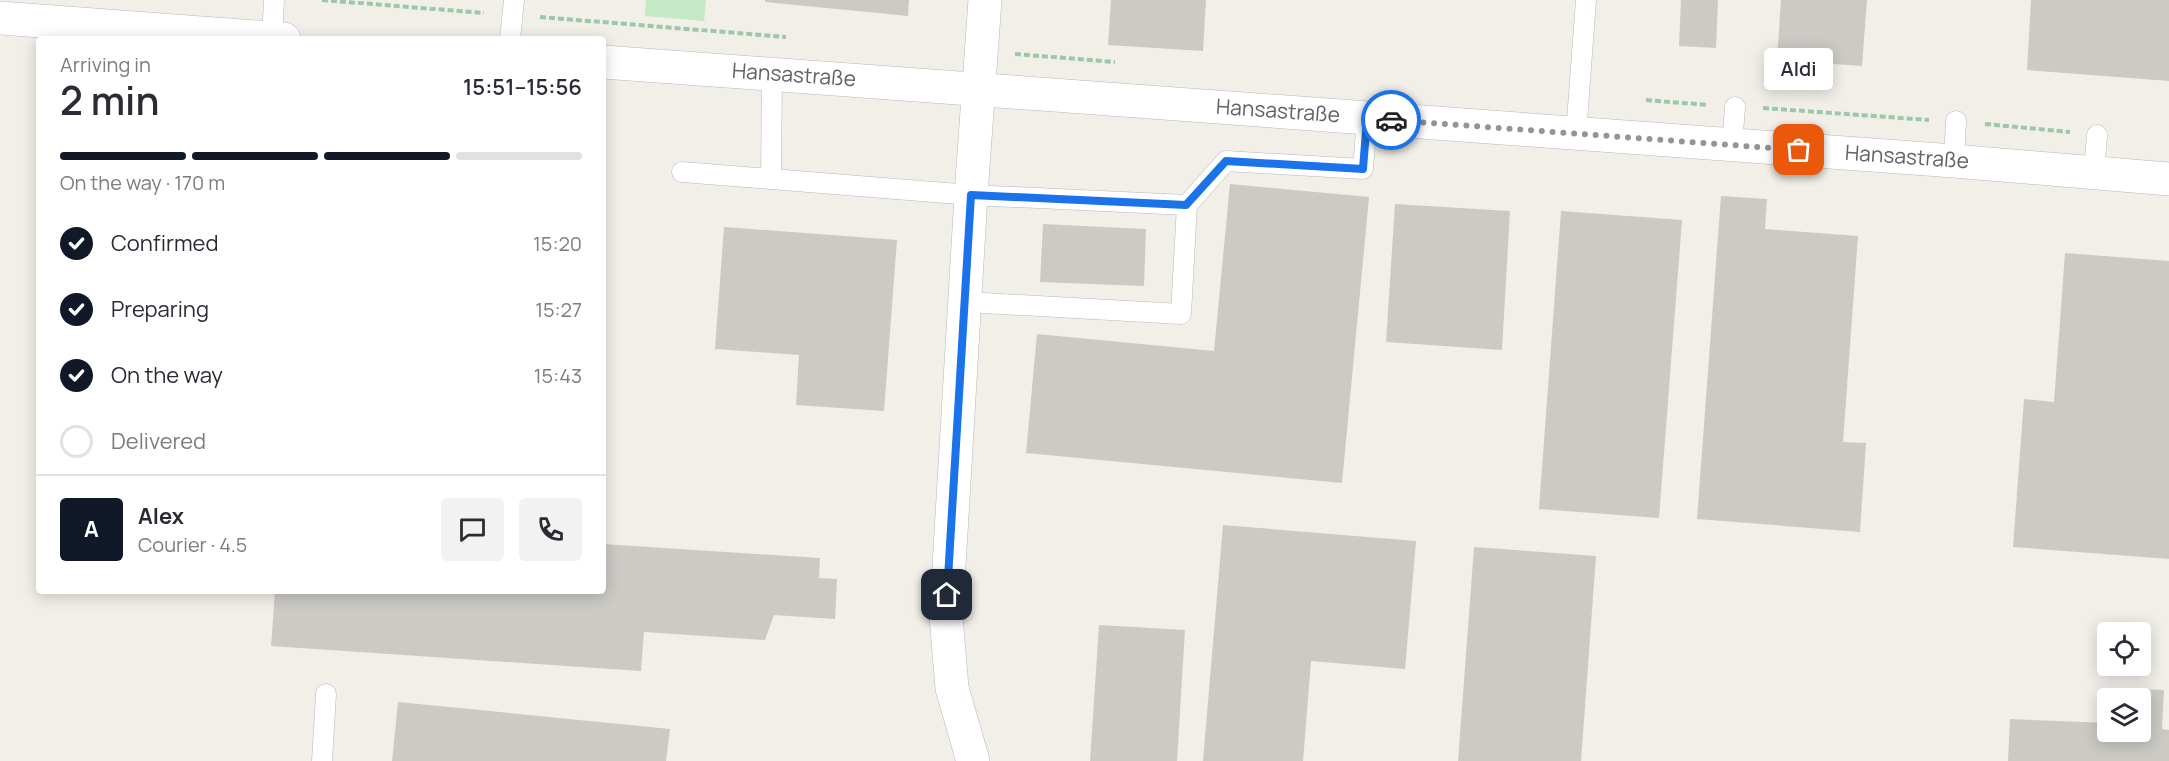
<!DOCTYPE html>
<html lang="en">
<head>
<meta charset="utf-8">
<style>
	:root { --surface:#fff; --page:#f2f2f3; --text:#2b2b33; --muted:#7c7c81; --line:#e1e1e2; --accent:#111827 }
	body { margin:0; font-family:Manrope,sans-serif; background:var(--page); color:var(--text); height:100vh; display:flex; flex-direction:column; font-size:22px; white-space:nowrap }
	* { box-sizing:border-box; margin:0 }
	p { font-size:20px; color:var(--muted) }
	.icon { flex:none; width:33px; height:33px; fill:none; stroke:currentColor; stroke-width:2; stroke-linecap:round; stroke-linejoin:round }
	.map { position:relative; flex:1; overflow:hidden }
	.details { position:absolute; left:36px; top:36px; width:570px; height:558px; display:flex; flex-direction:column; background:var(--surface); border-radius:6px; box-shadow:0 3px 15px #0003 }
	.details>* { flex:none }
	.buttons { position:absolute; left:2097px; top:622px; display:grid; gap:12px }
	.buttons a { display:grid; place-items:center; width:54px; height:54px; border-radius:6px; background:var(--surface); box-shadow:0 3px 15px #0003; font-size:30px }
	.pin { position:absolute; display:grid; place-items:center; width:51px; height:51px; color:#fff; margin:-26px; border-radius:12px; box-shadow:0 3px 9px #0006 }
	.courier { position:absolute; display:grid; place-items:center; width:60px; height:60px; margin:-30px; border:4px solid #1a73e8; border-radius:50%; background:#fff; color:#222; box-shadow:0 2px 8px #0007 }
	.bubble { position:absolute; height:42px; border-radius:6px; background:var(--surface); box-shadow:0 3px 15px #0003; font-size:20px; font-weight:600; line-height:42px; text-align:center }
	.overview em { font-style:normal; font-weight:600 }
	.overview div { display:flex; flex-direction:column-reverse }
	.overview { display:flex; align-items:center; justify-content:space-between; height:102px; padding:0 24px }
	h1 { font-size:39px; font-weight:600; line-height:45px }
	.bar { display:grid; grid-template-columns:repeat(4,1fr); gap:9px 6px; align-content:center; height:72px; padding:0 24px }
	.bar i { height:8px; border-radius:4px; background:var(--line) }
	.bar .active { background:var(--accent) }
	.bar p { grid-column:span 4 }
	.line { display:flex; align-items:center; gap:15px; padding:0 24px; border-top:2px solid var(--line) }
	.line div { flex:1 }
	.round { display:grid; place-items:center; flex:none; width:63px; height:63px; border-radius:6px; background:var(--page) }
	ol { padding:0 24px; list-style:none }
	li { display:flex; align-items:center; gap:18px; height:66px }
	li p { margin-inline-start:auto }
	li .icon { padding:6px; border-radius:50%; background:var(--accent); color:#fff; stroke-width:4 }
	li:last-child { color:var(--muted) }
	li i { width:33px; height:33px; border:3px solid var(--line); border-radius:50% }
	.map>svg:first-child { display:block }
	.green { fill:#c5e8c5 }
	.building { fill:#cccac5 }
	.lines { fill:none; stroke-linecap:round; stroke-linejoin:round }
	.service-casing { stroke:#b5b8bc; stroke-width:21 }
	.minor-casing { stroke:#b5b8bc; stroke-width:34 }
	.path { stroke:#9cc7a9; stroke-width:4; stroke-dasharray:6 3; stroke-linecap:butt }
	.service { stroke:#fff; stroke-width:20 }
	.minor { stroke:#fff; stroke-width:33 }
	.done { stroke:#929495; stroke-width:6; stroke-dasharray:0 10.8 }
	.route { stroke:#1a73e8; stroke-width:8 }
	.labels { text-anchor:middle; stroke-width:5; stroke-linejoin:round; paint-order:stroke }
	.street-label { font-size:21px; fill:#5f6368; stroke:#fff }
</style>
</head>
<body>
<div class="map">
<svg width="2169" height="761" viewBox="0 0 2169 761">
	<rect width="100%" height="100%" fill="#f1efe8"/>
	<path class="green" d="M 646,0 L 706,0 L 704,21 L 645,16 Z"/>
	<path class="building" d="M 765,0 L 909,0 L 908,16 L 765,2 Z
		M 1111,0 L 1206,0 L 1203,51 L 1108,45 Z
		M 1681,0 L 1718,0 L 1716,48 L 1679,46 Z
		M 1781,0 L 1867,0 L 1862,66 L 1777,60 Z
		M 2031,0 L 2169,0 L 2169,81 L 2027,70 Z
		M 1230,184 L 1369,197 L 1342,483 L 1026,453 L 1037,334 L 1214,351 Z
		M 1721,196 L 1767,199 L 1765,229 L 1858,236 L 1843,442 L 1866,443 L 1860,532 L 1697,519 Z
		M 1395,204 L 1510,211 L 1502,350 L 1386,342 Z
		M 1561,211 L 1682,220 L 1659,518 L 1539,509 Z
		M 1043,224 L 1146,229 L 1144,286 L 1040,282 Z
		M 724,227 L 897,240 L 884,411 L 796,405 L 799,355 L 715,349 Z
		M 2065,253 L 2169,261 L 2169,559 L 2013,547 L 2024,399 L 2054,402 Z
		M 1223,525 L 1416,541 L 1405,669 L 1311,661 L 1303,761 L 1203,761 Z
		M 603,544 L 820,558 L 819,578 L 837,579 L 835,619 L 774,615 L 765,640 L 644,632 L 641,671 L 271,646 L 275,591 L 603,591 Z
		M 1474,547 L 1596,556 L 1581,761 L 1458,761 Z
		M 1099,625 L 1185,630 L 1177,761 L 1090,761 Z
		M 2126,689 L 2164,690 L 2162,729 L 2169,730 L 2169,761 L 2008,761 L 2010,719 L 2108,723 L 2108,732 L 2140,732 L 2140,699 L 2126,699 Z
		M 398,702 L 670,729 L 666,761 L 392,761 Z"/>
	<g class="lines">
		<g class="service-casing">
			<path id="service" d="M 272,38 L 274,0
				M 510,39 L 514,0
				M 772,74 L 771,179 L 971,195 L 1187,205 L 1226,161 L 1363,169 L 1367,118
				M 1576,134 L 1586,0
				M 1732,145 L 1735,107
				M 1954,161 L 1956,121
				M 682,172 L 771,179
				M 2094,173 L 2097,135
				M 965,302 L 1181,314 L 1187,205
				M 322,761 L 326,694"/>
		</g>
		<g class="minor-casing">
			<path id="minor" d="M 0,18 L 284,39
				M 603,62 L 1954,161 L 2169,179
				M 973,761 L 952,688 L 946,617 L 971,195 L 985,0"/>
		</g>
		<path class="path" d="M 322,0 L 484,13
			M 540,17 L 786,37
			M 1015,54 L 1115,62
			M 1646,100 L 1708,105
			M 1763,108 L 1929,120
			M 1985,124 L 2070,132"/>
		<use href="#service" class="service"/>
		<use href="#minor" class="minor"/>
	</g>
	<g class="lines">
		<path class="done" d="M 1391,120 L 1799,150"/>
		<path class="route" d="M 947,595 L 971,195 L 1186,205 L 1226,161 L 1363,169 L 1367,118 L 1391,120"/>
	</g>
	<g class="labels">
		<g class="street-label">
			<text transform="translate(794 75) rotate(4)" y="7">Hansastraße</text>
			<text transform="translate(1278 111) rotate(4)" y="7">Hansastraße</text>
			<text transform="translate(1907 157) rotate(4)" y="7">Hansastraße</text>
		</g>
	</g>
</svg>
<div class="buttons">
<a><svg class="icon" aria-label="locate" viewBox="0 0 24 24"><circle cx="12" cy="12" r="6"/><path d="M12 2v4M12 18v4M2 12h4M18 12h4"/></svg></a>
<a><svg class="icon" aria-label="layers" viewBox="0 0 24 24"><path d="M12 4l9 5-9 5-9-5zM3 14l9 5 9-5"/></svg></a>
</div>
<div class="pin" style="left:1799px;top:150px;background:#ea580c"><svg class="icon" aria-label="bag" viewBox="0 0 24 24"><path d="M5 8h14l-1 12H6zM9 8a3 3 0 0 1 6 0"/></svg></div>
<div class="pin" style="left:947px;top:595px;background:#1f2937"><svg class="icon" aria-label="home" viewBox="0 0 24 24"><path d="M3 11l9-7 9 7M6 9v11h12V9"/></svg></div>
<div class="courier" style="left:1391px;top:120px"><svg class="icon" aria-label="car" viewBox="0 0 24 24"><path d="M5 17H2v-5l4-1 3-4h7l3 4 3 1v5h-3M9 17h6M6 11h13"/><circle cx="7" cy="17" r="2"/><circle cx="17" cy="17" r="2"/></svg></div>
<div class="bubble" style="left:1764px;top:48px;width:69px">Aldi</div>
<section class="details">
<div class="overview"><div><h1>2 min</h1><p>Arriving in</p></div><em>15:51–15:56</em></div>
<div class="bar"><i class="active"></i><i class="active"></i><i class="active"></i><i></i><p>On the way · 170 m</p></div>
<ol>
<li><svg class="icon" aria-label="check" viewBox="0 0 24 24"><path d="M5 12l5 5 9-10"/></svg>Confirmed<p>15:20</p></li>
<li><svg class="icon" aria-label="check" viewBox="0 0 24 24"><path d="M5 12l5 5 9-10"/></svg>Preparing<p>15:27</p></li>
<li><svg class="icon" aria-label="check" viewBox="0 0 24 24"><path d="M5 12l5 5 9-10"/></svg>On the way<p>15:43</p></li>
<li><i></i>Delivered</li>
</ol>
<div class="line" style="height:108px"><b class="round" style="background:var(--accent);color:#fff">A</b><div><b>Alex</b><p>Courier · 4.5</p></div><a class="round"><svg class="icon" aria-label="chat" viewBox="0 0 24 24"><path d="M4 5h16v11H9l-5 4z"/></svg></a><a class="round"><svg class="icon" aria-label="phone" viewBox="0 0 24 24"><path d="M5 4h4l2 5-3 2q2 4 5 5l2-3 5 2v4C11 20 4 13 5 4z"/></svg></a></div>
</section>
</div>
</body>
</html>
